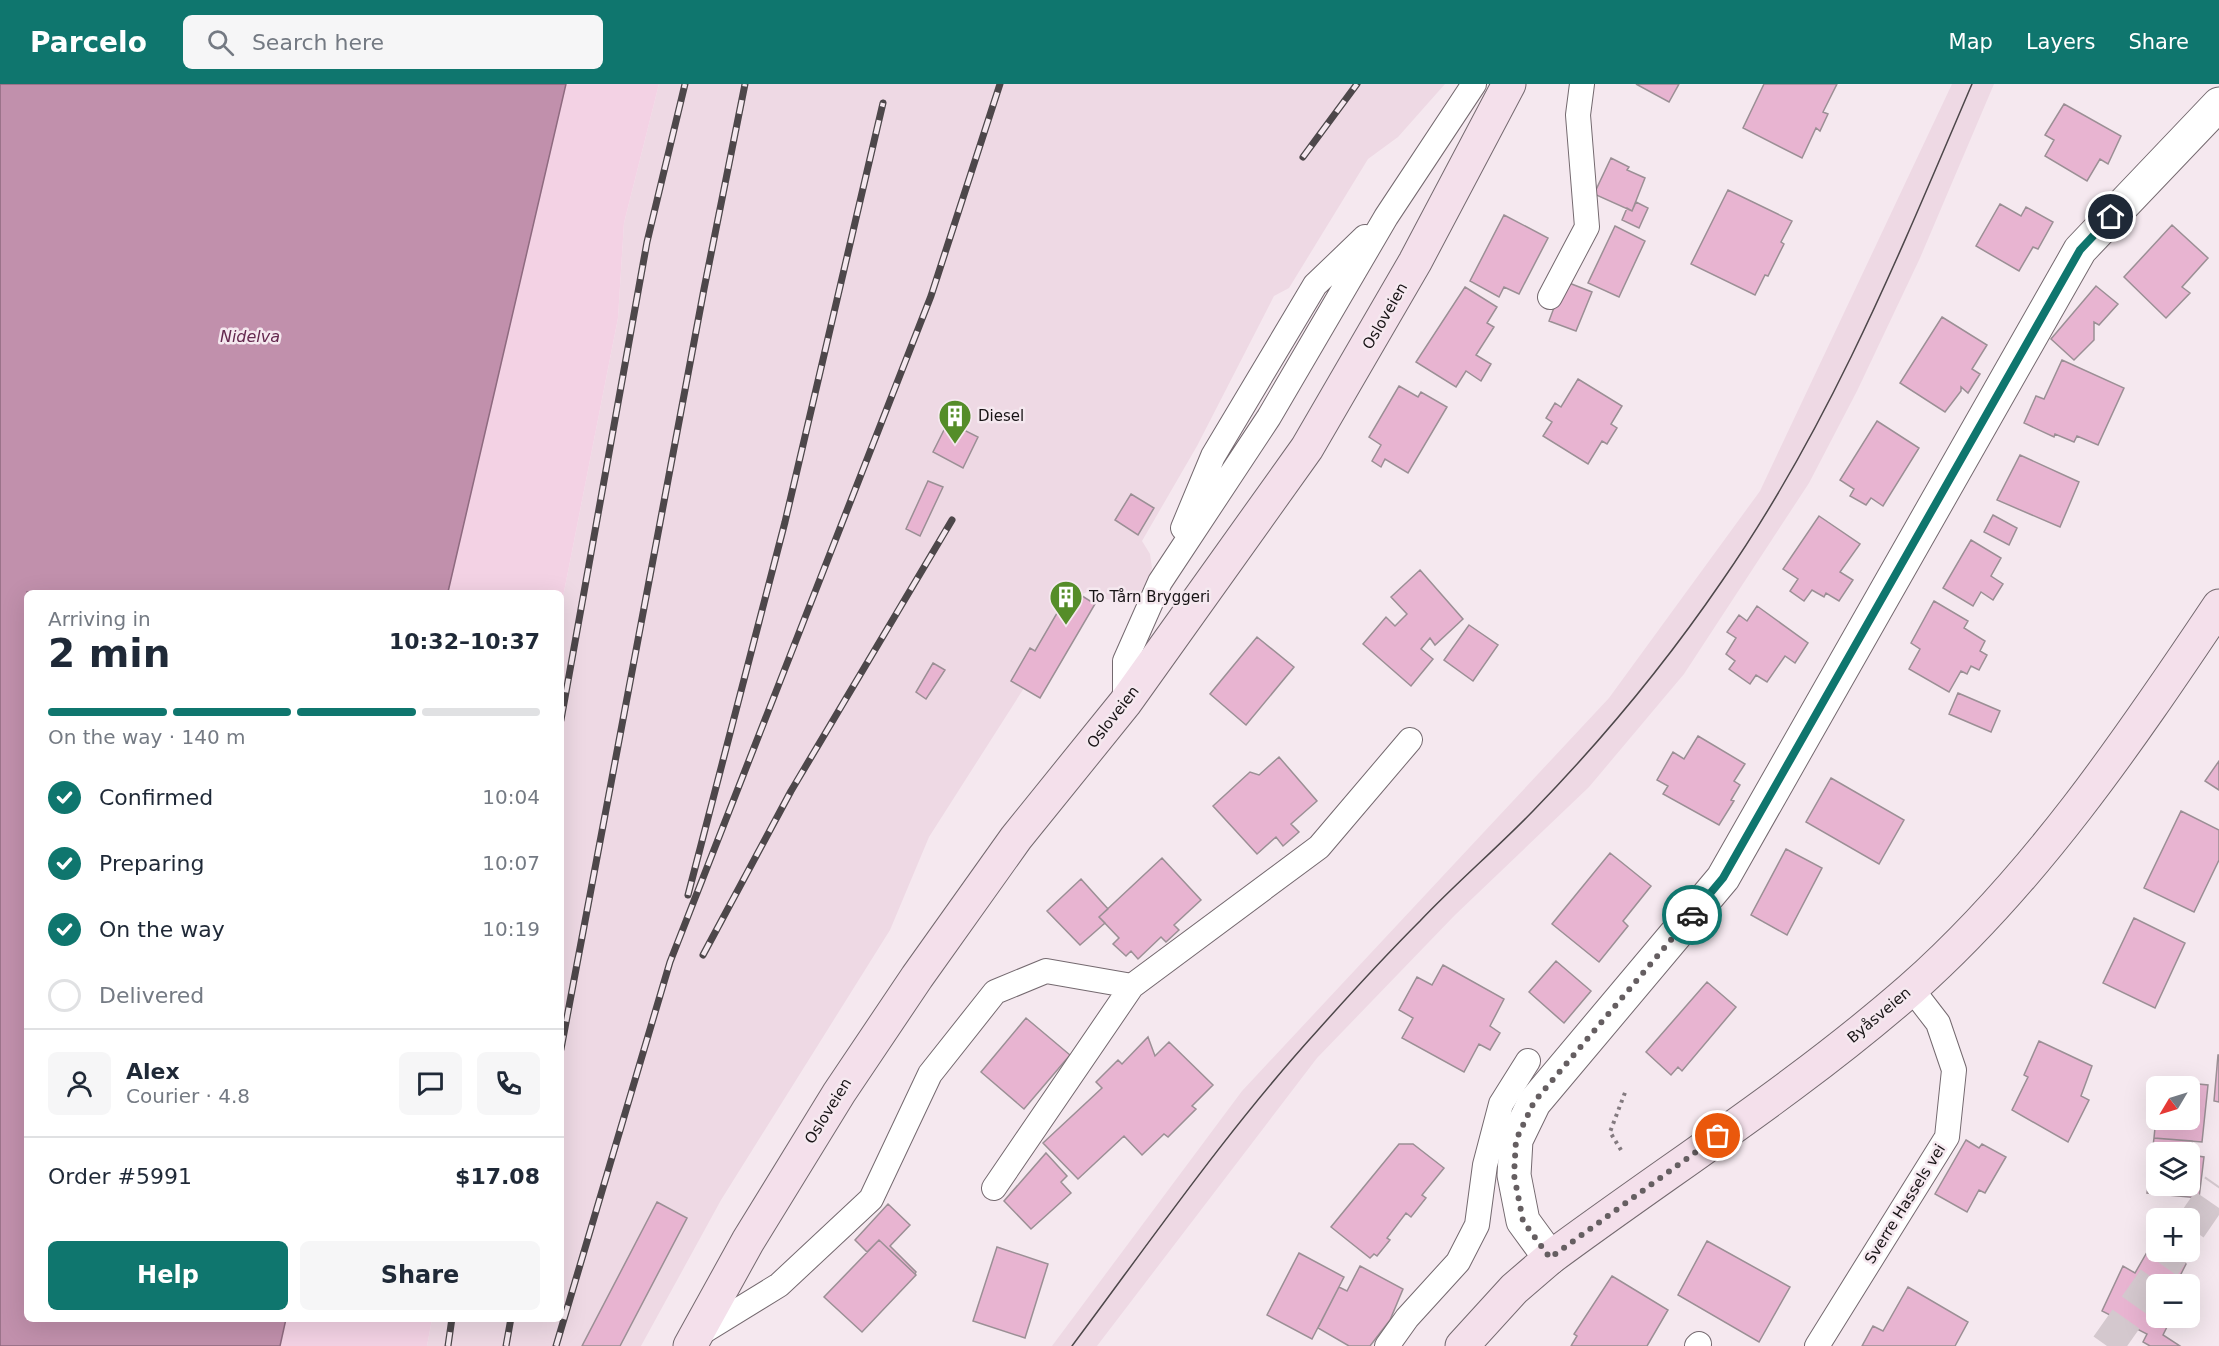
<!DOCTYPE html>
<html lang="en">
<head>
<meta charset="utf-8">
<style>
	:root { --surface:#fff; --page:#f6f6f7; --text:#1f2937; --muted:#747a83; --line:#e0e1e3; --accent:#0f766e }
	body { margin:0; font-family:"DejaVu Sans",sans-serif; background:var(--page); color:var(--text); height:100vh; display:flex; flex-direction:column; font-size:22px; white-space:nowrap }
	* { box-sizing:border-box; margin:0 }
	p { font-size:20px; color:var(--muted) }
	.icon { flex:none; width:33px; height:33px; fill:none; stroke:currentColor; stroke-width:2; stroke-linecap:round; stroke-linejoin:round }
	.map { position:relative; flex:1; overflow:hidden }
	.drawer { position:absolute; left:24px; top:506px; width:540px; height:732px; display:flex; flex-direction:column; background:var(--surface); border-radius:9px; box-shadow:0 6px 24px #0002 }
	.drawer>* { flex:none }
	.needle { width:39px; rotate:232deg }
	.controls { position:absolute; left:2146px; top:992px; display:grid; gap:12px }
	.controls a { display:grid; place-items:center; width:54px; height:54px; border-radius:9px; background:var(--surface); box-shadow:0 6px 24px #0002; font-size:30px }
	.pin { position:absolute; display:grid; place-items:center; width:51px; height:51px; color:#fff; margin:-26px; border:3px solid #fff; border-radius:50%; box-shadow:0 2px 6px #0007 }
	.courier { position:absolute; display:grid; place-items:center; width:60px; height:60px; margin:-30px; border:4px solid #0f766e; border-radius:50%; background:#fff; color:#222; box-shadow:0 2px 8px #0007 }
	.head em { font-style:normal; font-weight:600 }
	.head div { display:flex; flex-direction:column-reverse }
	.head { display:flex; align-items:center; justify-content:space-between; height:102px; padding:0 24px }
	h1 { font-size:39px; font-weight:600; line-height:45px }
	.bar { display:grid; grid-template-columns:repeat(4,1fr); gap:9px 6px; align-content:center; height:72px; padding:0 24px }
	.bar i { height:8px; border-radius:4px; background:var(--line) }
	.bar .current { background:var(--accent) }
	.bar p { grid-column:span 4 }
	.line { display:flex; align-items:center; gap:15px; padding:0 24px; border-top:2px solid var(--line) }
	.line div { flex:1 }
	.round { display:grid; place-items:center; flex:none; width:63px; height:63px; border-radius:9px; background:var(--page) }
	ol { padding:0 24px; list-style:none }
	li { display:flex; align-items:center; gap:18px; height:66px }
	li p { margin-inline-start:auto }
	li .icon { padding:6px; border-radius:50%; background:var(--accent); color:#fff; stroke-width:4 }
	li:last-child { color:var(--muted) }
	li i { width:33px; height:33px; border:3px solid var(--line); border-radius:50% }
	.button { display:flex; gap:12px; margin-top:auto; padding:12px 24px }
	.button a { flex:1; height:69px; border-radius:9px; background:var(--accent); color:#fff; font-size:24px; font-weight:600; line-height:69px; text-align:center }
	.button a+a { background:var(--page); color:var(--text) }
	header { display:flex; align-items:center; gap:36px; box-sizing:border-box; height:84px; padding:0 30px; background:var(--accent); color:#fff }
	header strong { font-size:28px }
	nav { display:flex; gap:33px; margin-inline-start:auto; font-size:21px }
	.search { width:420px; height:54px; background:var(--page); display:flex; align-items:center; gap:15px; box-sizing:border-box; padding:0 21px; border-radius:9px; color:var(--muted); font-size:22px }
	.map>svg:first-child { display:block }
	.built { fill:#eed9e4 }
	.green { fill:#f3d2e4 }
	.water { fill:#c190ac; stroke:#8e6a7f; stroke-width:1.5 }
	.building { fill:#e8b4d1; stroke:#9b8f95; stroke-width:1.5; fill-rule:evenodd }
	.lines { fill:none; stroke-linecap:round; stroke-linejoin:round }
	.highway-tunnel { stroke:#d4c8ce; stroke-width:33; stroke-dasharray:33 16; stroke-linecap:butt }
	.lane-casing { stroke:#74696f; stroke-width:26 }
	.street-casing { stroke:#74696f; stroke-width:35 }
	.secondary-casing { stroke:#74696f; stroke-width:35 }
	.path { stroke:#837a7f; stroke-width:4; stroke-dasharray:3 4.5; stroke-linecap:butt }
	.lane { stroke:#fff; stroke-width:24 }
	.street { stroke:#fff; stroke-width:33 }
	.secondary { stroke:#f4e0eb; stroke-width:33 }
	.tram { stroke:#4d474a; stroke-width:1.5 }
	.rail-casing { stroke:#4d474a; stroke-width:7 }
	.rail { stroke:#f5e8ef; stroke-width:4.5; stroke-dasharray:14; stroke-linecap:butt }
	.done { stroke:#655e61; stroke-width:6; stroke-dasharray:0 10.8 }
	.route { stroke:#0f766e; stroke-width:8 }
	.labels { text-anchor:middle; stroke-width:5; stroke-linejoin:round; paint-order:stroke }
	.street-label { font-size:15px; fill:#171315; stroke:#f5e8ef }
	.poi-label { font-size:15px; fill:#171315; stroke:#f5e8ef; text-anchor:start }
	.water-label { font-size:16px; font-style:italic; fill:#64284e; stroke:#f5e8ef }
</style>
</head>
<body>
<header>
<strong>Parcelo</strong>
<div class="search"><svg class="icon" aria-label="search" viewBox="0 0 24 24"><circle cx="10" cy="10" r="6"/><path d="M15 15l6 6"/></svg>Search here</div>
<nav><a>Map</a><a>Layers</a><a>Share</a></nav>
</header>
<div class="map">
<svg width="2219" height="1262" viewBox="0 0 2219 1262">
	<rect width="100%" height="100%" fill="#f5e8ef"/>
	<path class="built" d="M 659,0 L 1445,0 L 1398,53 L 1368,75 L 1289,204 L 1274,212 L 1197,362 L 1142,457 L 1150,470 L 1152,484 L 1148,499 L 1139,509 L 1125,517 L 1106,515 L 1092,506 L 1080,511 L 1035,567 L 1024,604 L 929,753 L 890,846 L 721,1116 L 641,1262 L 427,1262 L 432,1235 L 561,1234 L 561,523 L 618,234 L 624,139 Z
		M 1952,0 L 1994,0 L 1920,174 L 1857,307 L 1809,399 L 1684,590 L 1589,703 L 1455,831 L 1317,974 L 1097,1262 L 1052,1262 L 1242,1007 L 1609,614 L 1760,407 Z"/>
	<path class="green" d="M 566,0 L 659,0 L 624,139 L 618,234 L 561,523 L 561,508 L 448,508 Z
		M 286,1235 L 432,1235 L 427,1262 L 280,1262 Z"/>
	<path class="water" d="M 0,0 L 566,0 L 448,508 L 27,508 L 27,1234 L 286,1235 L 280,1262 L 0,1262 Z"/>
	<path class="building" d="M 1636,0 L 1679,0 L 1669,18 Z
		M 1764,0 L 1837,0 L 1823,28 L 1828,30 L 1820,47 L 1816,44 L 1802,74 L 1743,44 Z
		M 2064,20 L 2121,52 L 2108,80 L 2100,75 L 2087,97 L 2045,72 L 2054,56 L 2045,51 Z
		M 1611,74 L 1629,83 L 1627,86 L 1645,94 L 1632,127 L 1594,110 Z
		M 1728,106 L 1792,137 L 1781,158 L 1784,160 L 1768,192 L 1765,191 L 1755,211 L 1691,180 Z
		M 1636,118 L 1648,124 L 1639,144 L 1622,136 L 1627,124 L 1632,127 Z
		M 2000,120 L 2021,132 L 2026,123 L 2053,138 L 2038,165 L 2033,163 L 2019,187 L 1976,162 Z
		M 1504,131 L 1548,154 L 1519,210 L 1504,203 L 1499,213 L 1470,197 Z
		M 2172,141 L 2208,174 L 2182,203 L 2190,209 L 2166,234 L 2124,193 Z
		M 1615,142 L 1645,157 L 1619,213 L 1588,199 Z
		M 1564,197 L 1592,208 L 1576,247 L 1549,237 Z
		M 2096,202 L 2118,220 L 2099,241 L 2094,238 L 2094,256 L 2074,276 L 2051,255 Z
		M 1465,203 L 1497,223 L 1487,239 L 1494,243 L 1476,271 L 1491,280 L 1481,297 L 1466,287 L 1456,303 L 1416,278 Z
		M 1942,233 L 1987,261 L 1972,285 L 1980,290 L 1968,309 L 1961,303 L 1961,307 L 1945,328 L 1900,299 Z
		M 2062,276 L 2124,304 L 2098,361 L 2077,352 L 2074,358 L 2055,350 L 2054,353 L 2024,339 L 2036,312 L 2044,315 Z
		M 1578,295 L 1622,322 L 1611,340 L 1617,344 L 1607,360 L 1602,357 L 1588,380 L 1543,352 L 1552,338 L 1546,334 L 1555,319 L 1561,323 Z
		M 1399,302 L 1418,313 L 1421,308 L 1447,323 L 1408,389 L 1385,375 L 1381,383 L 1372,377 L 1381,361 L 1369,353 Z
		M 1877,337 L 1919,364 L 1883,422 L 1871,414 L 1866,421 L 1850,412 L 1854,405 L 1840,396 Z
		M 948,338 L 978,353 L 963,384 L 933,368 Z
		M 2020,371 L 2079,398 L 2060,443 L 1997,416 Z
		M 928,397 L 943,403 L 920,452 L 906,445 Z
		M 1131,410 L 1154,424 L 1138,451 L 1115,436 Z
		M 1993,431 L 2017,444 L 2009,461 L 1984,448 Z
		M 1819,432 L 1860,460 L 1840,488 L 1853,496 L 1839,517 L 1826,509 L 1824,513 L 1812,506 L 1804,517 L 1790,507 L 1798,495 L 1783,485 Z
		M 1971,456 L 2001,474 L 1991,492 L 2003,500 L 1993,516 L 1981,508 L 1973,522 L 1943,504 Z
		M 1420,486 L 1463,535 L 1435,561 L 1430,554 L 1421,565 L 1433,575 L 1411,602 L 1363,560 L 1386,533 L 1395,542 L 1407,530 L 1391,513 Z
		M 1071,505 L 1095,520 L 1040,614 L 1011,597 L 1030,564 L 1035,567 Z
		M 1934,517 L 1968,537 L 1964,544 L 1985,557 L 1980,567 L 1987,571 L 1979,586 L 1971,582 L 1967,590 L 1961,587 L 1949,608 L 1909,585 L 1920,565 L 1911,559 Z
		M 1757,522 L 1808,559 L 1795,579 L 1785,572 L 1767,598 L 1756,591 L 1750,600 L 1729,585 L 1735,577 L 1726,570 L 1736,554 L 1727,548 L 1739,531 L 1747,537 Z
		M 1469,541 L 1498,561 L 1473,597 L 1444,576 Z
		M 1257,553 L 1294,583 L 1246,641 L 1210,610 Z
		M 933,579 L 945,586 L 926,615 L 916,608 Z
		M 1958,609 L 2000,627 L 1991,648 L 1949,630 Z
		M 1698,652 L 1745,680 L 1734,697 L 1740,701 L 1731,716 L 1734,717 L 1719,741 L 1663,710 L 1668,702 L 1657,696 L 1673,668 L 1684,675 Z
		M 1279,673 L 1317,717 L 1291,740 L 1299,748 L 1283,762 L 1276,753 L 1257,770 L 1213,722 L 1250,688 L 1259,691 Z
		M 2219,677 L 2219,706 L 2205,697 Z
		M 1831,694 L 1904,736 L 1879,780 L 1806,738 Z
		M 2181,727 L 2219,746 L 2219,776 L 2194,828 L 2144,804 Z
		M 1786,765 L 1822,784 L 1787,851 L 1751,831 Z
		M 1610,769 L 1651,802 L 1623,837 L 1628,842 L 1599,878 L 1552,840 Z
		M 1162,774 L 1201,816 L 1174,841 L 1179,846 L 1166,858 L 1161,853 L 1138,875 L 1131,867 L 1126,872 L 1113,860 L 1119,854 L 1099,833 Z
		M 1081,795 L 1108,825 L 1099,833 L 1105,839 L 1080,861 L 1047,827 Z
		M 2134,834 L 2185,859 L 2155,924 L 2103,899 Z
		M 1556,877 L 1591,907 L 1564,939 L 1529,908 Z
		M 1443,881 L 1504,915 L 1490,942 L 1500,949 L 1490,966 L 1479,960 L 1464,988 L 1402,954 L 1413,934 L 1399,926 L 1417,893 L 1432,901 Z
		M 1707,898 L 1736,923 L 1682,987 L 1678,983 L 1671,991 L 1646,968 Z
		M 1026,934 L 1070,971 L 1024,1025 L 981,988 Z
		M 1148,953 L 1155,972 L 1169,958 L 1213,1001 L 1192,1022 L 1196,1025 L 1168,1053 L 1164,1050 L 1142,1071 L 1124,1052 L 1078,1095 L 1043,1059 L 1102,1004 L 1096,998 L 1118,976 L 1122,980 Z
		M 2039,957 L 2092,982 L 2081,1012 L 2089,1016 L 2068,1058 L 2012,1026 L 2028,993 L 2024,991 Z
		M 2218,971 L 2219,971 L 2219,1018 L 2214,1017 Z
		M 2157,996 L 2208,1001 L 2202,1058 L 2154,1054 L 2157,1023 L 2157,1035 L 2190,1035 L 2190,1002 L 2157,1002 L 2156,1005 Z
		M 2154,1054 L 2192,1057 L 2191,1071 L 2204,1073 L 2199,1114 L 2147,1109 ZM 2157,1068 L 2190,1068 L 2190,1101 L 2157,1101 Z
		M 1966,1056 L 1979,1064 L 1982,1060 L 2006,1073 L 1985,1109 L 1979,1106 L 1967,1128 L 1935,1110 Z
		M 1399,1060 L 1413,1060 L 1444,1084 L 1422,1111 L 1426,1114 L 1411,1133 L 1406,1129 L 1387,1154 L 1390,1156 L 1377,1172 L 1374,1170 L 1370,1174 L 1331,1143 Z
		M 1046,1069 L 1067,1092 L 1061,1098 L 1071,1109 L 1031,1145 L 1004,1117 Z
		M 657,1118 L 687,1134 L 620,1262 L 582,1262 Z
		M 888,1120 L 910,1141 L 890,1162 L 916,1188 L 915,1190 L 879,1156 L 867,1168 L 855,1156 Z
		M 879,1156 L 916,1191 L 862,1248 L 824,1213 Z
		M 1707,1157 L 1790,1203 L 1759,1258 L 1678,1211 Z
		M 997,1163 L 1048,1180 L 1025,1254 L 973,1237 Z
		M 2150,1163 L 2186,1180 L 2176,1200 L 2157,1200 L 2157,1233 L 2172,1233 L 2163,1251 L 2180,1262 L 2150,1262 L 2143,1258 L 2147,1250 L 2102,1227 L 2123,1182 L 2135,1189 Z
		M 1299,1169 L 1344,1193 L 1312,1255 L 1267,1231 Z
		M 1360,1182 L 1403,1205 L 1390,1236 L 1370,1262 L 1349,1262 L 1318,1244 L 1339,1203 L 1347,1207 Z
		M 1612,1192 L 1668,1226 L 1647,1262 L 1571,1262 L 1577,1252 L 1574,1250 Z
		M 1908,1203 L 1968,1238 L 1955,1262 L 1862,1262 L 1873,1242 L 1883,1247 Z"/>
	<g class="lines">
		<path class="highway-tunnel" d="M 2190,1144 L 2219,1102
			M 2107,1262 L 2174,1167"/>
		<g class="lane-casing">
			<path id="lane" d="M 1550,213 L 1587,143 L 1578,31 L 1582,0
				M 1183,444 L 1213,372 L 1315,201 L 1365,153
				M 1125,619 L 1125,577 L 1160,498 L 1269,333 L 1386,133 L 1474,0
				M 994,1104 L 1132,902
				M 696,1252 L 779,1201 L 871,1115 L 930,990 L 995,908 L 1046,887 L 1132,902 L 1319,763 L 1410,656
				M 1387,1262 L 1407,1234 L 1458,1178 L 1477,1141 L 1485,1081 L 1501,1020 L 1528,977
				M 1697,1262 L 1699,1260
				M 1817,1262 L 1947,1053 L 1954,986 L 1938,939 L 1911,904"/>
		</g>
		<g class="street-casing">
			<path id="street" d="M 1550,1174 L 1523,1137 L 1514,1091 L 1516,1056 L 1534,1019 L 1723,794 L 2080,166 L 2219,20"/>
		</g>
		<g class="secondary-casing">
			<path id="secondary" d="M 690,1262 L 748,1157 L 839,1009 L 917,893 L 1016,754 L 1125,619 L 1307,364 L 1415,178 L 1509,0
				M 1462,1262 L 1514,1205 L 1550,1174 C 1670,1085 1798,1004 1911,905 C 2034,796 2128,658 2219,522"/>
		</g>
		<path class="path" d="M 1621,1066 L 1610,1048 L 1626,1006"/>
		<use href="#lane" class="lane"/>
		<use href="#street" class="street"/>
		<use href="#secondary" class="secondary"/>
		<path class="tram" d="M 1072,1262 C 1152,1155 1228,1045 1318,946 C 1351,909 1385,872 1420,837 C 1456,799 1496,765 1533,727 C 1602,656 1666,579 1722,497 C 1829,343 1899,171 1972,0"/>
		<g class="rail-casing">
			<path id="rail" d="M 1303,73 L 1357,0
				M 561,636 L 647,158 L 685,0
				M 688,811 L 785,438 L 883,19
				M 703,871 L 791,707 L 952,436
				M 561,965 L 704,205 L 745,0
				M 448,1262 L 452,1234
				M 506,1262 L 511,1234
				M 556,1262 L 670,878 L 931,212 L 1000,0"/>
		</g>
		<use href="#rail" class="rail"/>
	</g>
	<g class="lines">
		<path class="done" d="M 1692,831 L 1534,1018 L 1516,1056 L 1514,1091 L 1523,1137 L 1550,1174 L 1718,1052"/>
		<path class="route" d="M 1692,831 L 1723,794 L 2080,166 L 2111,133"/>
	</g>
	<defs>
		<g id="building-pin" transform="scale(1.725)"><path d="M0 17L-7.5 6A9.5 9.5 0 1 1 7.5 6Z" fill="#558d29" stroke="#f5e8ef"/><path d="M-4-6H4V6H1V3H-1V6H-4ZM-2.5-4.3h1.7v1.8h-1.7ZM.8-4.3h1.7v1.8H.8ZM-2.5-1h1.7V.8h-1.7ZM.8-1h1.7V.8H.8Z" fill="#fff"/></g>
	</defs>
	<g fill-rule="evenodd">
		<use href="#building-pin" x="955" y="332"/>
		<use href="#building-pin" x="1066" y="513"/>
	</g>
	<g class="labels">
		<g class="street-label">
			<text transform="translate(1385 232) rotate(-60)" y="5">Osloveien</text>
			<text transform="translate(1113 633) rotate(-52)" y="5">Osloveien</text>
			<text transform="translate(1879 931) rotate(-40)" y="5">Byåsveien</text>
			<text transform="translate(828 1027) rotate(-58)" y="5">Osloveien</text>
			<text transform="translate(1905 1120) rotate(-58)" y="5">Sverre Hassels vei</text>
		</g>
		<g class="poi-label">
			<text x="978" y="337">Diesel</text>
			<text x="1089" y="518">To Tårn Bryggeri</text>
		</g>
		<g class="water-label">
			<text x="250" y="258">Nidelva</text>
		</g>
	</g>
</svg>
<div class="controls">
<a><svg class="needle" viewBox="-14 -14 28 28"><path d="M0-13l5 13h-10z" fill="#e53935"/><path d="M0 13l5-13h-10z" fill="#747a83"/></svg></a>
<a><svg class="icon" aria-label="layers" viewBox="0 0 24 24"><path d="M12 4l9 5-9 5-9-5zM3 14l9 5 9-5"/></svg></a>
<a>+</a>
<a>−</a>
</div>
<div class="pin" style="left:1718px;top:1052px;background:#ea580c"><svg class="icon" aria-label="bag" viewBox="0 0 24 24"><path d="M5 8h14l-1 12H6zM9 8a3 3 0 0 1 6 0"/></svg></div>
<div class="pin" style="left:2111px;top:133px;background:#1f2937"><svg class="icon" aria-label="home" viewBox="0 0 24 24"><path d="M3 11l9-7 9 7M6 9v11h12V9"/></svg></div>
<div class="courier" style="left:1692px;top:831px"><svg class="icon" aria-label="car" viewBox="0 0 24 24"><path d="M5 17H2v-5l4-1 3-4h7l3 4 3 1v5h-3M9 17h6M6 11h13"/><circle cx="7" cy="17" r="2"/><circle cx="17" cy="17" r="2"/></svg></div>
<section class="drawer">
<div class="head"><div><h1>2 min</h1><p>Arriving in</p></div><em>10:32–10:37</em></div>
<div class="bar"><i class="current"></i><i class="current"></i><i class="current"></i><i></i><p>On the way · 140 m</p></div>
<ol>
<li><svg class="icon" aria-label="check" viewBox="0 0 24 24"><path d="M5 12l5 5 9-10"/></svg>Confirmed<p>10:04</p></li>
<li><svg class="icon" aria-label="check" viewBox="0 0 24 24"><path d="M5 12l5 5 9-10"/></svg>Preparing<p>10:07</p></li>
<li><svg class="icon" aria-label="check" viewBox="0 0 24 24"><path d="M5 12l5 5 9-10"/></svg>On the way<p>10:19</p></li>
<li><i></i>Delivered</li>
</ol>
<div class="line" style="height:108px"><a class="round"><svg class="icon" aria-label="person" viewBox="0 0 24 24"><circle cx="12" cy="8" r="4"/><path d="M4 21q1-7 8-7t8 7"/></svg></a><div><b>Alex</b><p>Courier · 4.8</p></div><a class="round"><svg class="icon" aria-label="chat" viewBox="0 0 24 24"><path d="M4 5h16v11H9l-5 4z"/></svg></a><a class="round"><svg class="icon" aria-label="phone" viewBox="0 0 24 24"><path d="M5 4h4l2 5-3 2q2 4 5 5l2-3 5 2v4C11 20 4 13 5 4z"/></svg></a></div>
<div class="line" style="height:78px"><div>Order #5991</div><b>$17.08</b></div>
<div class="button"><a>Help</a><a>Share</a></div>
</section>
</div>
</body>
</html>
